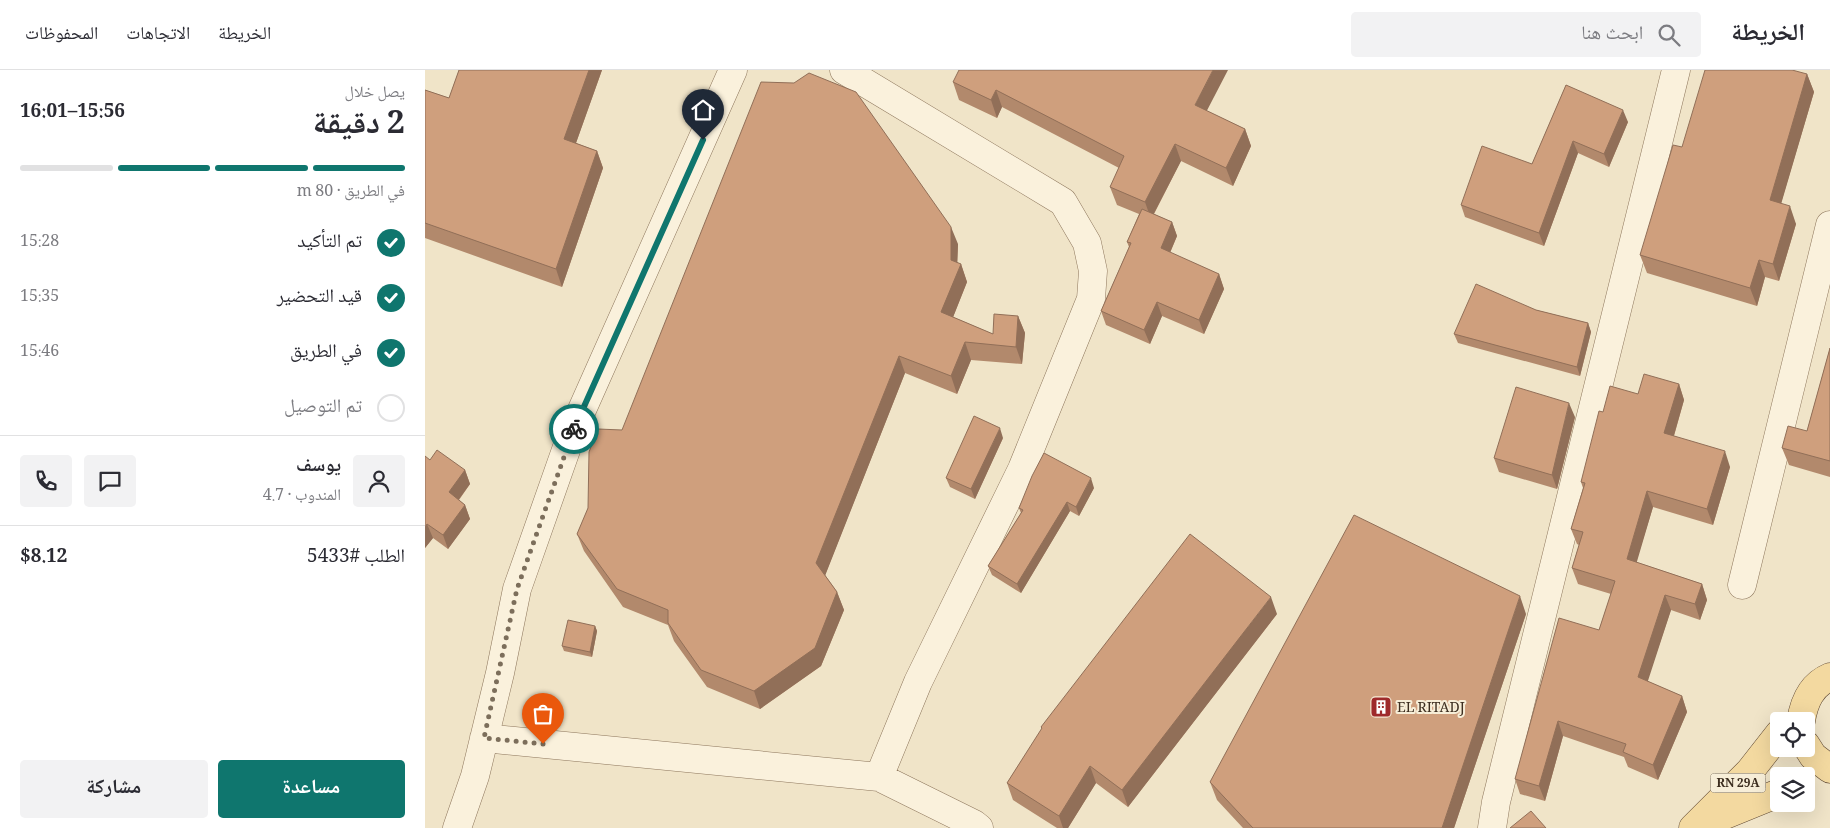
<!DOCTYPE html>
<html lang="ar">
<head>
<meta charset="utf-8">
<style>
	:root { --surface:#fff; --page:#f2f2f3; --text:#2b2b33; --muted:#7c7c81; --line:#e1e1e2; --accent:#0f766e }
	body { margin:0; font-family:Georgia,"Noto Naskh Arabic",serif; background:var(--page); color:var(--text); direction:rtl; height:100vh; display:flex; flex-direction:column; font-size:19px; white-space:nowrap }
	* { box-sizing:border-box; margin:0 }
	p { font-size:16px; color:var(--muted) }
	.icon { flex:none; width:28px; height:28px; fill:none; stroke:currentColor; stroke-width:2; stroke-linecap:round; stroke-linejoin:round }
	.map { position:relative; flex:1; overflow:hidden; direction:ltr }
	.side { display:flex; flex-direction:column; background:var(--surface); width:425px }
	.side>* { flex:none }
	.tools { position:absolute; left:1345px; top:642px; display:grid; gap:10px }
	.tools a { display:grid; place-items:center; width:45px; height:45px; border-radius:5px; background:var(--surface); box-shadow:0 5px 20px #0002; font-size:25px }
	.pin { position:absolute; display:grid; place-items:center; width:42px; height:42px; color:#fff; margin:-51px -21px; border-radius:50% 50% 50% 0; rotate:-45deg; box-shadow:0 0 5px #0007 }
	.pin .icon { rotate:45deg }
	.courier { position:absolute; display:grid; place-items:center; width:50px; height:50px; margin:-25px; border:4px solid #0f766e; border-radius:50%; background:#fff; color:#222; box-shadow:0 1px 6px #0007 }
	.overview em { font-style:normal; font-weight:700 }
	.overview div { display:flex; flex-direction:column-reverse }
	.overview { display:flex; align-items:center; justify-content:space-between; height:85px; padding:0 20px }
	h1 { font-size:32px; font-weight:700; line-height:38px }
	.bar { display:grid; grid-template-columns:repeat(4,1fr); gap:8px 5px; align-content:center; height:60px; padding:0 20px }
	.bar i { height:6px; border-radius:4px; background:var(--line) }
	.bar .active { background:var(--accent) }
	.bar p { grid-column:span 4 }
	.line { display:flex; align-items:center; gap:12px; padding:0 20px; border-top:1px solid var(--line) }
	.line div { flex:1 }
	.round { display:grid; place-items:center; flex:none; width:52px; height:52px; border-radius:5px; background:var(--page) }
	ol { padding:0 20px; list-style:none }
	li { display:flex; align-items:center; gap:15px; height:55px }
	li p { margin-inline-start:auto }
	li .icon { padding:5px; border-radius:50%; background:var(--accent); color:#fff; stroke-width:4 }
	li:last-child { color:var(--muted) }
	li i { width:28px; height:28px; border:2px solid var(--line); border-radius:50% }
	.cta { display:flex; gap:10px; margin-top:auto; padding:10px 20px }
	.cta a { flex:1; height:58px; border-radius:5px; background:var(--accent); color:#fff; font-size:20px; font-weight:700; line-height:58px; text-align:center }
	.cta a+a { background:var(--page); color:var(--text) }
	header { display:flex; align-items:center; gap:30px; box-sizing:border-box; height:70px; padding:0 25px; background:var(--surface); border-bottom:1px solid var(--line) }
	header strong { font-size:24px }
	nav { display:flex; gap:28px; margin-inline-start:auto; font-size:18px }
	.search { width:350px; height:45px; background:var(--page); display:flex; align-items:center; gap:12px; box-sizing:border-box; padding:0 18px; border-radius:5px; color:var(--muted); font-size:19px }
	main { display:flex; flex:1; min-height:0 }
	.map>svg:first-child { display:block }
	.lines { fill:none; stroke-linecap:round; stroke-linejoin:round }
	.minor-casing { stroke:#8d765c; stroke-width:29 }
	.major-casing { stroke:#5b4430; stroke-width:29 }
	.minor { stroke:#faf1dc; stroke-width:28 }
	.major { stroke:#f3d9a0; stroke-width:28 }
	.wall { fill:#b2896c }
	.shaded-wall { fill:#916f58 }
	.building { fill:#cf9f7d; stroke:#916f58 }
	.done { stroke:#7c6e5b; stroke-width:5; stroke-dasharray:0 9 }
	.route { stroke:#0f766e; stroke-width:6 }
	.labels { text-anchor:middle; stroke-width:4; stroke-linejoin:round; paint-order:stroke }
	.shield { fill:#f7eed8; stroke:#756857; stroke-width:1 }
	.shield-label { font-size:12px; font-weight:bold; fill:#3d2e20 }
	.poi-label { font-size:14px; fill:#3d2e20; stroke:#f7eed8; text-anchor:start }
</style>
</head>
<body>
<header>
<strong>الخريطة</strong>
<div class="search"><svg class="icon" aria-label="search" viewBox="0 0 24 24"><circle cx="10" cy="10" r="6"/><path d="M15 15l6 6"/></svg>ابحث هنا</div>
<nav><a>الخريطة</a><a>الاتجاهات</a><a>المحفوظات</a></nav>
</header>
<main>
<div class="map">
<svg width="1405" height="758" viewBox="0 0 1405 758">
	<rect width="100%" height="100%" fill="#f0e4c8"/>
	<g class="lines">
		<g class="minor-casing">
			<path id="minor" d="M 419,0 L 638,132 L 662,173 L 668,201 L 666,229 L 597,399 L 493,612 L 454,707
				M 1317,515 L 1405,155
				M 59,668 L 454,707 L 549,754 L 554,758
				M 32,758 L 50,706 L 75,603 L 92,519 L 148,360 L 308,0
				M 1067,758 L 1071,732 L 1251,0"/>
		</g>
		<g class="major-casing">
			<path id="major" d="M 1376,651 C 1379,632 1386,615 1405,607
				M 1381,675 L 1388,686 L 1405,699
				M 1278,754 L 1354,723
				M 1268,758 L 1325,701 L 1354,664"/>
		</g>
		<use href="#minor" class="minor"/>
		<use href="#major" class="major"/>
	</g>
	<path class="wall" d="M 34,0 L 177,0 L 151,73 L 172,81 L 178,98 L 137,217 L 0,168 L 0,20 L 24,28 Z
		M 1382,4 L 1389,22 L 1356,133 L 1371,154 L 1354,211 L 1340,207 L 1332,236 L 1222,203 L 1215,185 L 1257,77 Z
		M 528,12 L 782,41 L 820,59 L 826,76 L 808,116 L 756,91 L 729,144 L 747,152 L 752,166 L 745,183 L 794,204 L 799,219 L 779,264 L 737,246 L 725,274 L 681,255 L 676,241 L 704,177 L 702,172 L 714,144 L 692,135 L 685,117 L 694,98 L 577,37 L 572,48 L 534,30 Z
		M 1141,15 L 1203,52 L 1184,97 L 1153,83 L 1119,176 L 1040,147 L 1036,135 L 1107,94 Z
		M 533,174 L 532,193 L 536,194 L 542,212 L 528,247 L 568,264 L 593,246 L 600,263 L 597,294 L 546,290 L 532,324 L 480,303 L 400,505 L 412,522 L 419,540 L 396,596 L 335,639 L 282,617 L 249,571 L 243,555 L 198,537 L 159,481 L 152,464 L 197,360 Z
		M 1111,240 L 1163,253 L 1166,262 L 1155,306 L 1033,273 L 1029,264 Z
		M 1405,278 L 1405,407 L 1364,395 L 1357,378 L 1382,361 Z
		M 1254,314 L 1259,330 L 1249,366 L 1305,397 L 1288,455 L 1228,437 L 1211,492 L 1277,514 L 1282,530 L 1275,550 L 1246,540 L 1222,611 L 1257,626 L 1262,642 L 1233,710 L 1203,697 L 1199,687 L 1138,666 L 1120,731 L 1095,724 L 1090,709 L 1174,560 L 1186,524 L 1153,514 L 1147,498 L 1154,475 L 1152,474 L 1146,459 L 1158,418 L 1156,412 L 1178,342 L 1213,324 Z
		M 1150,347 L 1132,419 L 1074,402 L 1069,388 Z
		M 578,368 L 550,429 L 525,417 L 521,408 Z
		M 5,390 L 40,400 L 45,414 L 34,430 L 40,435 L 45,449 L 23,479 L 8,468 L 0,478 Z
		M 669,418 L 654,446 L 645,441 L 596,523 L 567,505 L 563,496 L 596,443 L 594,438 Z
		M 852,544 L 703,737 L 671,713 L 643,758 L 632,758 L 588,730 L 582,713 L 617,659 L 616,657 Z
		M 1101,544 L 1029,758 L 818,758 L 792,730 L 785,712 Z
		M 170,556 L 172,561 L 167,587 L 139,581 L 137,576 Z"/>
	<path class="shaded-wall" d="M 164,0 L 177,0 L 146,87 L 139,69 Z
		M 788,0 L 803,0 L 776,52 L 770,35 Z
		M 1382,4 L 1389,22 L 1352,148 L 1345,130 Z
		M 571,20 L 577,37 L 572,48 L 566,30 Z
		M 1198,40 L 1203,52 L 1184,97 L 1179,84 Z
		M 820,59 L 826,76 L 808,116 L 801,98 Z
		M 1148,71 L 1153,83 L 1119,176 L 1114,163 Z
		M 750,74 L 756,91 L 726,149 L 720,132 Z
		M 172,81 L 178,98 L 137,217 L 131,199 Z
		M 1365,136 L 1371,154 L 1354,211 L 1348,194 Z
		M 747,152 L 752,166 L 741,192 L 736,178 Z
		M 526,157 L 533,174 L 532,203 L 536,194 L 542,212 L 523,260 L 516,242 L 526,190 Z
		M 1334,190 L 1340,207 L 1332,236 L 1325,218 Z
		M 794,204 L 799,219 L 779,264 L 774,250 Z
		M 732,232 L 737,246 L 725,274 L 719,260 Z
		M 593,246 L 600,263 L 597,294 L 591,277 Z
		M 1163,253 L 1166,262 L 1155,306 L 1152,297 Z
		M 540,272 L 546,290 L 532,324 L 526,306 Z
		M 474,286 L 480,303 L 398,511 L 391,493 Z
		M 1254,314 L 1259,330 L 1245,379 L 1239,363 Z
		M 1144,333 L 1150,347 L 1132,419 L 1127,405 Z
		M 575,358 L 578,368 L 550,429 L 546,419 Z
		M 1300,381 L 1305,397 L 1288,455 L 1282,439 Z
		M 40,400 L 45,414 L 29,436 L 24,422 Z
		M 666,408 L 669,418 L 654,446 L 651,437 Z
		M 1222,421 L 1228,437 L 1208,505 L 1202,489 Z
		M 642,432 L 645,441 L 596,523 L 592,514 Z
		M 40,435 L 45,449 L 23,479 L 18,465 Z
		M 2,454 L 8,468 L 0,478 L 0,457 Z
		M 1277,514 L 1282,530 L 1275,550 L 1270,534 Z
		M 412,522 L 419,540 L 396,596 L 335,639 L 329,621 Z
		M 1240,525 L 1246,540 L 1219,623 L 1213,607 Z
		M 1095,526 L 1101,544 L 1029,758 L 1017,758 Z
		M 846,527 L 852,544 L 703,737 L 697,720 Z
		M 170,556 L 172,561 L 167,587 L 165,582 Z
		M 1257,626 L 1262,642 L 1233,710 L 1228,695 Z
		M 1133,651 L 1138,666 L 1120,731 L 1114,716 Z
		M 665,696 L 671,713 L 643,758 L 638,758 L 634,746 Z"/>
	<path class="building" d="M 34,0 L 164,0 L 139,69 L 172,81 L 131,199 L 0,153 L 0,20 L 24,28 Z
		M 534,0 L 788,0 L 770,35 L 820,59 L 801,98 L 750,74 L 720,132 L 685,117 L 699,86 L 571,20 L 566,30 L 528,12 Z
		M 1280,0 L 1367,0 L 1382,4 L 1345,130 L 1365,136 L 1348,194 L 1334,190 L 1325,218 L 1215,185 L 1248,75 L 1257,77 Z
		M 384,3 L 431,22 L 526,157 L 526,190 L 536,194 L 516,242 L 568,264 L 569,244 L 593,246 L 591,277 L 540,272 L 526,306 L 474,286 L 391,493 L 412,522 L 390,578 L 329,621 L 276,600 L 243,553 L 243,540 L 192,519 L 152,464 L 163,438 L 164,382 L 173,359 L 197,360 L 336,12 L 369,13 Z
		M 1141,15 L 1198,40 L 1179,84 L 1148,71 L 1114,163 L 1036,135 L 1057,76 L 1107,94 Z
		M 717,139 L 747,152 L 736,178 L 794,204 L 774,250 L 732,232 L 719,260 L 676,241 L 706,173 L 702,172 Z
		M 1051,214 L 1111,240 L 1163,253 L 1152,297 L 1029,264 Z
		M 1405,278 L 1405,391 L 1357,378 L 1363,356 L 1382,361 Z
		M 1219,304 L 1254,314 L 1239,363 L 1300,381 L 1282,439 L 1222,421 L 1202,489 L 1277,514 L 1270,534 L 1240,525 L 1213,607 L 1257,626 L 1228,695 L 1198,682 L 1201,674 L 1133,651 L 1114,716 L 1090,709 L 1134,548 L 1174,560 L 1190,511 L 1147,498 L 1158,462 L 1146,459 L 1160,413 L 1156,412 L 1174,341 L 1178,342 L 1185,316 L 1213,324 Z
		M 1091,317 L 1144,333 L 1127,405 L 1069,388 Z
		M 549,346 L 575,358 L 546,419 L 521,408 Z
		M 12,380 L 40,400 L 24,422 L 40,435 L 18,465 L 2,454 L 0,457 L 0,386 L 5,390 Z
		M 619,383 L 666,408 L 651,437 L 642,432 L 592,514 L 563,496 L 598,440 L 594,438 L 607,406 Z
		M 929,445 L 1095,526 L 1017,758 L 828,758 L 785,712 Z
		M 765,464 L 846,527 L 697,720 L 665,696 L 634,746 L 582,713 L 617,658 L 616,657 Z
		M 143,550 L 170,556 L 165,582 L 137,576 Z
		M 1106,741 L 1121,758 L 1085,758 Z"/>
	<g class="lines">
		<path class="done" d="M 118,674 L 59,668 L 92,519 L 149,359"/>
		<path class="route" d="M 149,359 L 278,70"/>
	</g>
	<defs>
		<g id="building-square" transform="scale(1.125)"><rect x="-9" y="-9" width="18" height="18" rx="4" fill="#9e2a2b" stroke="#f7eed8"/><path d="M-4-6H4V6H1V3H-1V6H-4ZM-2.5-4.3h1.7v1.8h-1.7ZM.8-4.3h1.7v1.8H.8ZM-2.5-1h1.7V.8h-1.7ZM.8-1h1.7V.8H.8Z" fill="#fff"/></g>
	</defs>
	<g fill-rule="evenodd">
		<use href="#building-square" x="956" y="637"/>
	</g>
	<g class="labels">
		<rect class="shield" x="1285.5" y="703.5" width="55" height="19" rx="4"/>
		<g class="shield-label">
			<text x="1313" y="717">RN 29A</text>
		</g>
		<g class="poi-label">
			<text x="972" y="642">EL RITADJ</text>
		</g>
	</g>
</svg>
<div class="tools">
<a><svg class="icon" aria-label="locate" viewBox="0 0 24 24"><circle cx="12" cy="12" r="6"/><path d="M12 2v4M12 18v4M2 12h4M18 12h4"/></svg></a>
<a><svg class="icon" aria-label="layers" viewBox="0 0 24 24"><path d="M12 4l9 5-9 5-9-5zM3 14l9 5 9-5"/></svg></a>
</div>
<div class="pin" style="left:118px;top:674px;background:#ea580c"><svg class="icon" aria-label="bag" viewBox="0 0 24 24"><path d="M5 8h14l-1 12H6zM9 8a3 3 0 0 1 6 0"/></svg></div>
<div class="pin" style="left:278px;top:70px;background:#1f2937"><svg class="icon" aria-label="home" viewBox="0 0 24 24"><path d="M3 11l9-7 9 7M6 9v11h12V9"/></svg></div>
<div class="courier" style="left:149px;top:359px"><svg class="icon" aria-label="bike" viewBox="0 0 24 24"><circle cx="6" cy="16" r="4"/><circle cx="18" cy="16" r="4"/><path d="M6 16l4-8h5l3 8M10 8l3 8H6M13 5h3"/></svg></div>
</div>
<section class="side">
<div class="overview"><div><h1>2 دقيقة</h1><p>يصل خلال</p></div><em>15:56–16:01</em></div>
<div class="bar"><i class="active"></i><i class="active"></i><i class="active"></i><i></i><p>في الطريق · 80 m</p></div>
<ol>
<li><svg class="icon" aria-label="check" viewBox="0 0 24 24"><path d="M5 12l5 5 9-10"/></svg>تم التأكيد<p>15:28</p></li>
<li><svg class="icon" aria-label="check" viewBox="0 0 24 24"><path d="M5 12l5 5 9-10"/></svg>قيد التحضير<p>15:35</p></li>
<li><svg class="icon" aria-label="check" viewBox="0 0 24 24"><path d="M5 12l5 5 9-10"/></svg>في الطريق<p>15:46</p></li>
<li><i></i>تم التوصيل</li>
</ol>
<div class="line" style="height:90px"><a class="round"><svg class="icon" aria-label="person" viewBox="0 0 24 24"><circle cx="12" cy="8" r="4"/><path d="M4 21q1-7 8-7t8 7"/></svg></a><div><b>يوسف</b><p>المندوب · 4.7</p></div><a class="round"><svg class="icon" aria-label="chat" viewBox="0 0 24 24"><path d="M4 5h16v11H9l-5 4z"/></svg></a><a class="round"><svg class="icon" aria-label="phone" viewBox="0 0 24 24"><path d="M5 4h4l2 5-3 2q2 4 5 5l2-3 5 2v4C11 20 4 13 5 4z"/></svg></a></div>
<div class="line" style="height:65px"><div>الطلب #5433</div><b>$8.12</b></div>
<div class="cta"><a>مساعدة</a><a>مشاركة</a></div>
</section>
</main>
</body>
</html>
